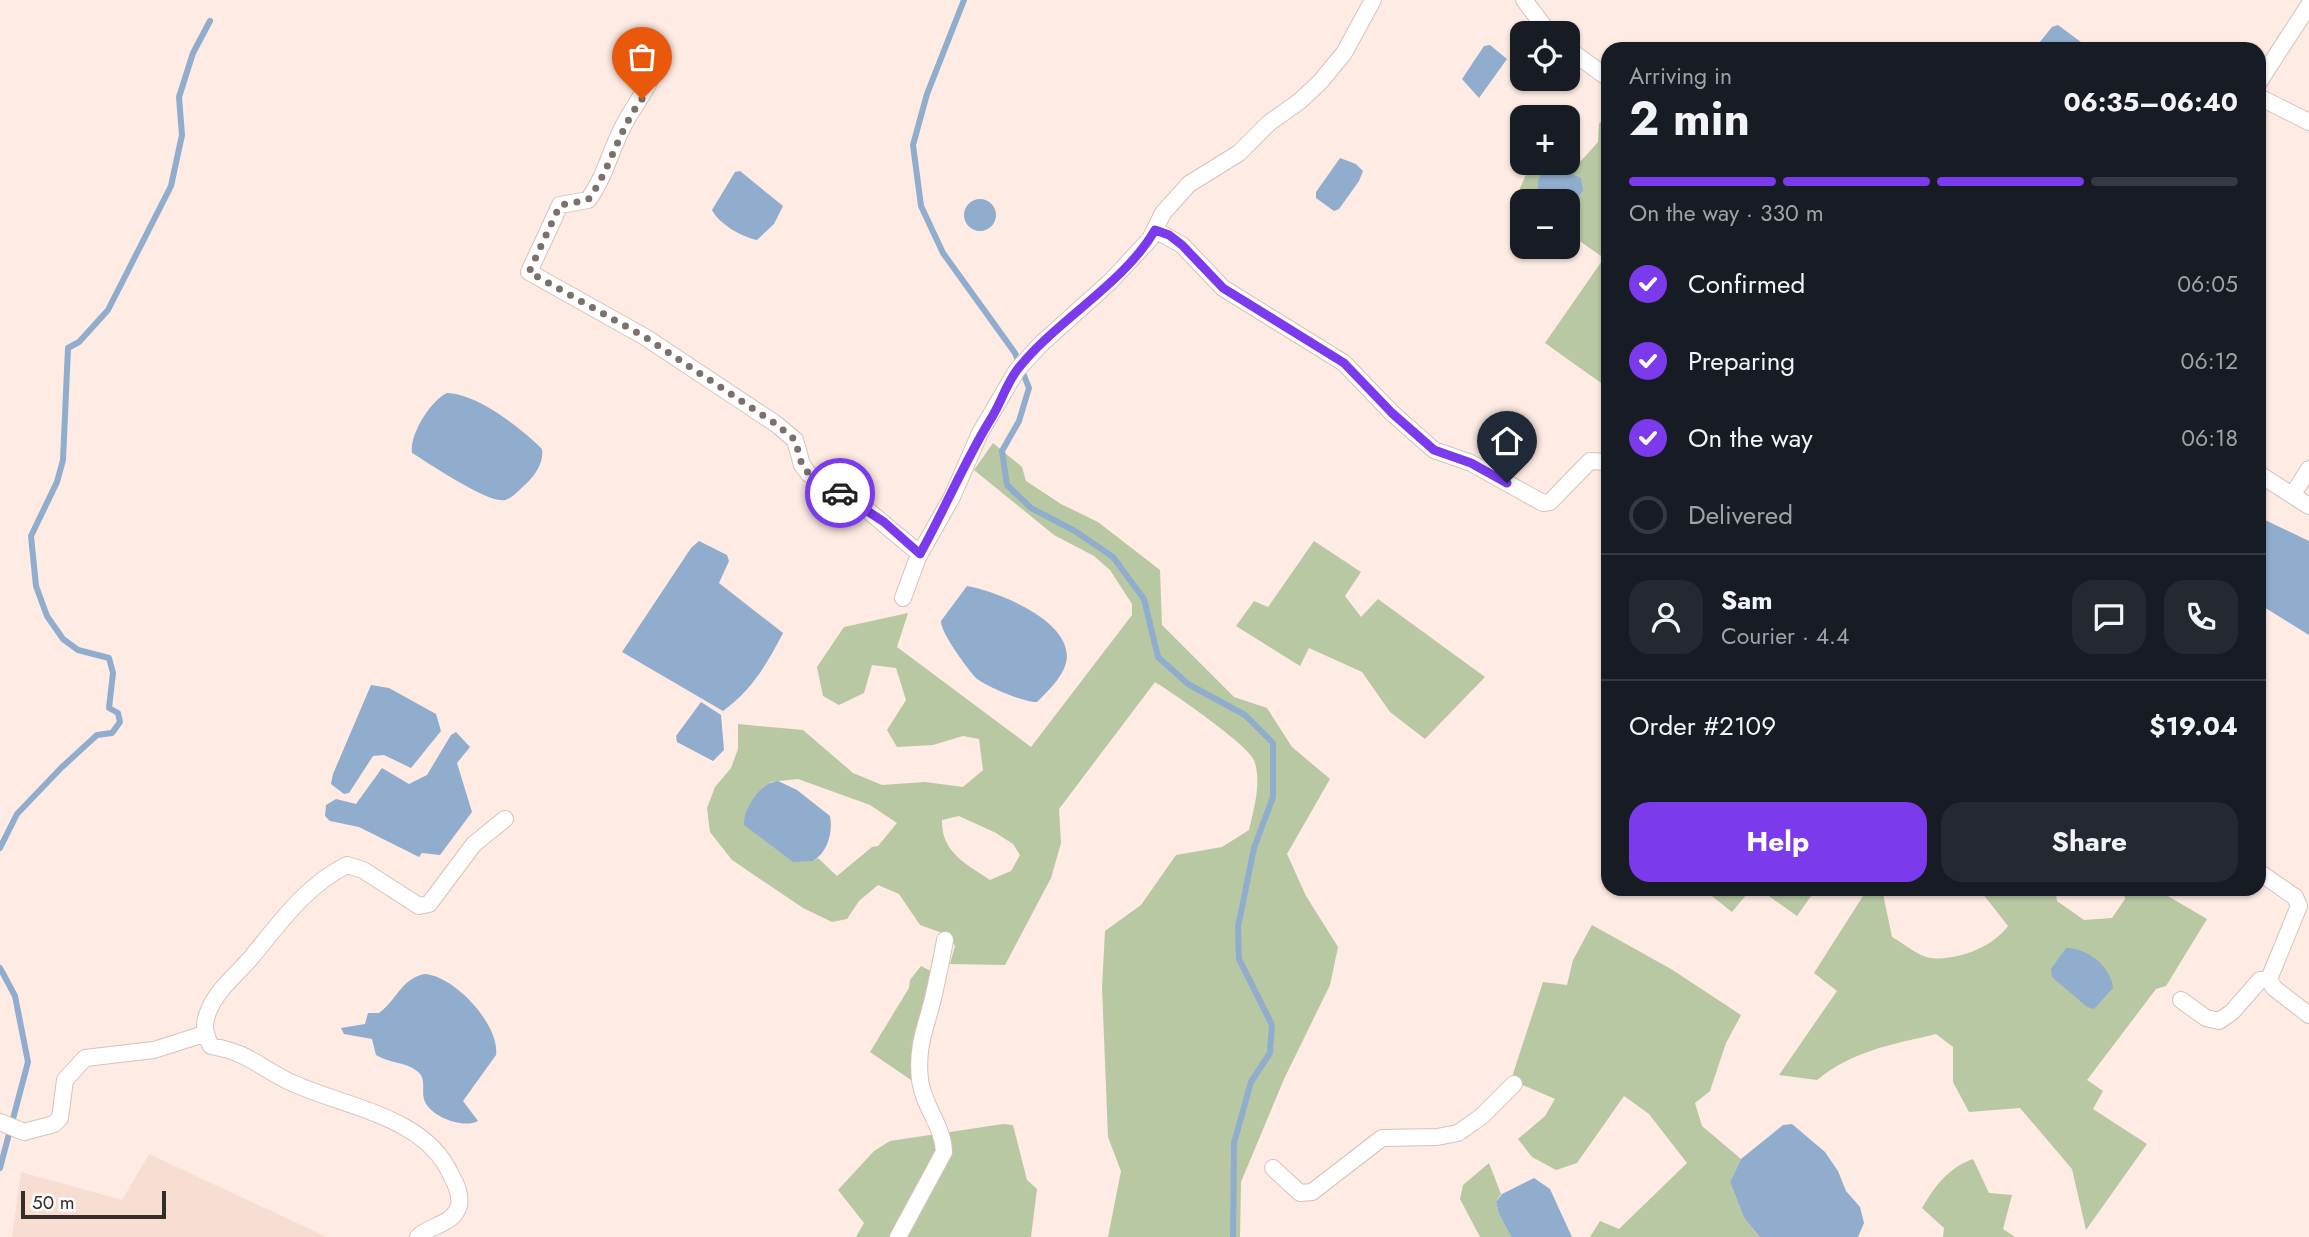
<!DOCTYPE html>
<html lang="en">
<head>
<meta charset="utf-8">
<style>
	:root { --surface:#171b24; --page:#242831; --text:#f1f3f6; --muted:#9ea1a6; --line:#363941; --accent:#7c3aed }
	body { margin:0; font-family:Jost,sans-serif; background:var(--page); color:var(--text); height:100vh; display:flex; flex-direction:column; font-size:26px; white-space:nowrap }
	* { box-sizing:border-box; margin:0 }
	p { font-size:23px; color:var(--muted) }
	.icon { flex:none; width:38px; height:38px; fill:none; stroke:currentColor; stroke-width:2; stroke-linecap:round; stroke-linejoin:round }
	.map { position:relative; flex:1; overflow:hidden }
	.side { position:absolute; left:1601px; top:42px; width:665px; height:854px; display:flex; flex-direction:column; background:var(--surface); border-radius:21px; box-shadow:0 2px 5px #0004 }
	.side>* { flex:none }
	.controls { position:absolute; left:1510px; top:21px; display:grid; gap:14px }
	.controls a { display:grid; place-items:center; width:70px; height:70px; border-radius:14px; background:var(--surface); box-shadow:0 2px 5px #0004; font-size:35px }
	.scale { position:absolute; left:21px; bottom:18px; width:145px; box-sizing:border-box; padding-left:7px; border:4px solid #342d2a; border-top:0; font-size:19px; line-height:24px; white-space:nowrap; color:#342d2a; -webkit-text-stroke:5px #fff; paint-order:stroke }
	.pin { position:absolute; display:grid; place-items:center; width:60px; height:60px; color:#fff; margin:-72px -30px; border-radius:50% 50% 50% 0; rotate:-45deg; box-shadow:0 0 7px #0007 }
	.pin .icon { rotate:45deg }
	.courier { position:absolute; display:grid; place-items:center; width:70px; height:70px; margin:-35px; border:5px solid #7c3aed; border-radius:50%; background:#fff; color:#222; box-shadow:0 2px 9px #0007 }
	.head em { font-style:normal; font-weight:700 }
	.head div { display:flex; flex-direction:column-reverse }
	.head { display:flex; align-items:center; justify-content:space-between; height:119px; padding:0 28px }
	h1 { font-size:46px; font-weight:700; line-height:52px }
	.bar { display:grid; grid-template-columns:repeat(4,1fr); gap:10px 7px; align-content:center; height:84px; padding:0 28px }
	.bar i { height:9px; border-radius:5px; background:var(--line) }
	.bar .selected { background:var(--accent) }
	.bar p { grid-column:span 4 }
	.line { display:flex; align-items:center; gap:18px; padding:0 28px; border-top:2px solid var(--line) }
	.line div { flex:1 }
	.round { display:grid; place-items:center; flex:none; width:74px; height:74px; border-radius:21px; background:var(--page) }
	ol { padding:0 28px; list-style:none }
	li { display:flex; align-items:center; gap:21px; height:77px }
	li p { margin-inline-start:auto }
	li .icon { padding:7px; border-radius:50%; background:var(--accent); color:#fff; stroke-width:4 }
	li:last-child { color:var(--muted) }
	li i { width:38px; height:38px; border:4px solid var(--line); border-radius:50% }
	.cta { display:flex; gap:14px; margin-top:auto; padding:14px 28px }
	.cta a { flex:1; height:80px; border-radius:21px; background:var(--accent); color:#fff; font-size:28px; font-weight:700; line-height:80px; text-align:center }
	.cta a+a { background:var(--page); color:var(--text) }
	.map>svg:first-child { display:block }
	.built { fill:#f8ded2 }
	.green { fill:#b8c8a2; fill-rule:evenodd }
	.water { fill:#90adce }
	.lines { fill:none; stroke-linecap:round; stroke-linejoin:round }
	.stream { stroke:#90adce; stroke-width:6 }
	.minor-casing { stroke:#d5c3bb; stroke-width:18 }
	.minor { stroke:#fff; stroke-width:16 }
	.done { stroke:#7b706b; stroke-width:7; stroke-dasharray:0 12.6 }
	.route { stroke:#7c3aed; stroke-width:9 }
</style>
</head>
<body>
<div class="map">
<svg width="2309" height="1237" viewBox="0 0 2309 1237">
	<rect width="100%" height="100%" fill="#feebe3"/>
	<path class="built" d="M 149,1154 L 327,1237 L 12,1237 L 21,1172 L 122,1200 Z"/>
	<path class="green" d="M 1608,113 L 1608,388 L 1545,343 L 1604,258 L 1568,233 L 1568,205 L 1571,206 L 1578,200 L 1538,190 L 1561,201 L 1525,201 L 1517,195 L 1531,163 L 1568,163 L 1568,152 L 1581,161 L 1598,142 L 1599,124 Z
		M 993,443 L 1022,467 L 1026,481 L 1061,504 L 1098,522 L 1160,570 L 1162,625 L 1234,697 L 1267,708 L 1292,747 L 1330,779 L 1287,854 L 1306,896 L 1338,947 L 1330,985 L 1284,1079 L 1241,1182 L 1240,1237 L 1108,1237 L 1121,1171 L 1108,1137 L 1102,987 L 1105,931 L 1141,905 L 1176,855 L 1222,847 L 1249,830 C 1254,808 1262,782 1254,760 C 1247,744 1173,693 1155,682 L 1059,809 L 1061,843 L 1051,878 L 1005,965 L 950,964 L 955,946 L 948,935 L 920,925 L 899,894 L 878,885 L 859,901 L 847,919 L 832,922 L 803,908 L 732,860 L 710,832 L 707,808 L 715,787 L 731,768 L 738,749 L 738,724 L 803,730 L 853,773 L 882,785 L 925,782 L 963,787 L 983,770 L 979,739 L 963,736 L 933,745 L 897,747 L 887,730 L 906,700 L 896,668 L 872,665 L 864,693 L 839,705 L 823,696 L 817,667 L 844,627 L 908,613 L 897,647 L 1031,747 L 1132,615 L 1132,604 L 1110,570 L 1094,556 L 1054,535 L 974,470 ZM 798,779 L 870,805 L 897,823 L 878,846 L 872,847 L 837,876 L 818,858 L 813,861 L 770,782 ZM 959,816 L 996,833 L 1013,844 L 1020,855 L 1011,871 L 990,880 C 966,864 941,852 942,820 Z
		M 1314,541 L 1361,572 L 1345,596 L 1361,617 L 1378,599 L 1485,677 L 1425,739 L 1390,712 L 1362,672 L 1309,648 L 1300,666 L 1236,626 L 1254,601 L 1268,607 Z
		M 1703,889 L 1751,889 L 1732,912 Z
		M 1759,889 L 1786,889 L 1792,893 L 1800,889 L 1816,889 L 1797,916 Z
		M 1853,889 L 1882,889 L 1892,937 C 1903,943 1918,956 1930,958 C 1957,961 1993,947 2008,926 L 1979,889 L 2055,889 L 2057,901 L 2084,920 L 2112,918 L 2125,899 L 2124,889 L 2162,889 L 2161,892 L 2207,919 L 2166,986 L 2156,989 L 2087,1080 L 2103,1091 L 2093,1109 L 2147,1144 L 2086,1230 L 2072,1169 L 2020,1108 L 1969,1112 L 1953,1082 L 1953,1047 L 1936,1034 C 1891,1045 1854,1050 1817,1080 L 1779,1075 L 1837,991 L 1814,973 L 1863,896 Z
		M 1592,925 L 1671,969 L 1741,1015 L 1726,1043 L 1710,1091 L 1695,1103 L 1702,1126 L 1741,1159 L 1730,1182 L 1744,1218 L 1760,1237 L 1590,1237 L 1600,1221 L 1619,1229 L 1687,1163 L 1649,1114 L 1624,1096 L 1577,1163 L 1556,1170 L 1532,1157 L 1518,1139 L 1545,1116 L 1555,1099 L 1511,1080 L 1543,982 L 1567,985 L 1573,960 Z
		M 921,966 L 933,972 L 911,1080 L 870,1052 L 909,988 L 910,980 Z
		M 1003,1124 L 1013,1125 L 1027,1180 L 1037,1189 L 1031,1237 L 856,1237 L 864,1223 L 838,1190 L 874,1151 L 890,1141 Z
		M 1973,1159 L 1989,1193 L 2012,1195 L 2003,1229 L 2015,1237 L 1943,1237 L 1944,1228 L 1922,1208 C 1935,1186 1948,1168 1973,1159 Z
		M 1489,1163 L 1501,1194 L 1496,1202 L 1499,1214 L 1511,1237 L 1480,1237 L 1460,1199 L 1463,1185 Z"/>
	<path class="water" d="M 2058,25 L 2089,48 L 2089,49 L 2034,49 L 2052,27 Z
		M 1490,45 L 1507,59 L 1479,98 L 1462,79 L 1484,46 Z
		M 1340,158 L 1356,164 L 1363,171 L 1359,181 L 1339,209 L 1334,211 L 1316,198 L 1316,192 Z
		M 1544,166 L 1555,166 L 1581,178 L 1583,191 L 1571,206 L 1568,201 L 1561,201 L 1538,190 L 1538,181 Z
		M 740,171 L 783,206 L 774,224 L 757,240 C 742,237 719,224 712,210 L 735,172 Z
		M964 215a16 16 0 1 1 32 0a16 16 0 1 1-32 0Z
		M 447,393 C 478,394 521,428 542,449 C 544,462 536,474 527,483 C 521,488 513,498 505,500 C 488,504 429,463 412,453 C 409,435 431,400 447,393 Z
		M 2259,517 L 2309,541 L 2309,635 L 2259,604 Z
		M 699,541 L 727,555 L 729,561 L 719,583 L 783,633 C 767,664 752,690 723,711 L 622,652 L 691,548 Z
		M 967,586 C 997,591 1076,622 1066,663 C 1062,678 1047,692 1037,702 C 1026,703 984,686 975,677 C 967,668 940,632 941,621 Z
		M 371,685 L 389,688 L 436,714 L 441,731 L 411,768 L 384,755 L 373,756 L 349,793 L 344,794 L 331,784 L 333,774 Z
		M 701,702 L 721,715 L 724,750 L 713,761 L 677,742 L 676,736 Z
		M 456,732 L 470,747 L 457,763 L 472,812 L 440,855 L 422,853 L 419,857 L 359,827 L 330,821 L 325,816 L 326,805 L 336,799 L 356,804 L 382,768 L 409,784 L 427,775 L 451,735 Z
		M 778,781 L 797,790 L 830,816 C 833,832 828,852 813,861 L 793,862 L 744,825 C 743,809 761,782 778,781 Z
		M 2066,948 C 2087,948 2111,966 2113,988 L 2094,1009 L 2087,1007 L 2052,977 L 2051,969 Z
		M 424,974 C 454,975 500,1025 496,1055 L 463,1101 L 478,1121 C 463,1129 432,1117 425,1102 C 420,1091 428,1079 417,1071 C 406,1062 388,1063 376,1055 L 372,1039 L 344,1034 L 341,1028 L 365,1024 L 368,1013 L 379,1013 C 397,1000 400,980 424,974 Z
		M 1792,1124 L 1825,1152 L 1838,1171 L 1846,1191 L 1860,1207 L 1864,1223 L 1858,1237 L 1760,1237 L 1744,1218 L 1730,1182 L 1741,1159 L 1783,1125 Z
		M 1534,1178 L 1550,1189 L 1572,1237 L 1511,1237 L 1499,1214 L 1496,1202 L 1502,1194 Z"/>
	<g class="lines">
		<path class="stream" d="M 964,0 L 927,94 L 913,145 L 921,206 L 943,253 L 1015,353 L 1029,388 L 1019,421 L 1002,451 L 1007,485 L 1031,508 L 1075,531 L 1113,557 L 1144,599 L 1158,657 L 1188,684 L 1245,715 L 1273,743 L 1273,797 L 1254,848 L 1238,927 L 1239,959 L 1272,1025 L 1270,1053 L 1251,1082 L 1234,1143 L 1233,1237
			M 0,848 L 17,814 L 61,768 L 97,735 L 112,733 L 120,722 L 118,713 L 109,708 L 113,673 L 109,658 L 78,650 L 63,639 L 47,616 L 36,586 L 31,536 L 57,482 L 63,460 L 68,348 L 79,342 L 108,310 L 171,186 L 182,135 L 179,97 L 193,53 L 210,21
			M 0,968 L 15,996 L 28,1062 L 0,1168"/>
		<g class="minor-casing">
			<path id="minor" d="M 1524,0 L 1549,33
				M 1568,49 L 1608,78
				M 651,78 C 644,94 634,106 626,121 C 611,147 606,176 588,200 L 560,205 L 529,272 L 645,337 L 776,424 L 795,440 L 802,465 L 809,474 L 865,508 L 920,554
				M 2259,82 L 2309,5
				M 2259,97 L 2309,122
				M 1155,230 L 1182,245 L 1223,288 L 1344,363 L 1392,413 L 1434,450 L 1471,463 L 1543,503 L 1550,502 L 1590,461 L 1608,462
				M 2259,474 L 2309,506
				M 2293,494 L 2309,469
				M 903,598 L 918,557 L 952,497 L 980,433 L 1017,370 L 1041,344 L 1111,281 L 1150,239 L 1163,213 L 1189,184 L 1239,153 L 1269,123 L 1300,101 L 1321,81 L 1344,53 L 1373,0
				M 2259,872 L 2295,897 L 2299,906 L 2269,979 L 2274,988 L 2309,1015
				M 2181,1000 L 2206,1018 L 2219,1021 L 2232,1012 L 2260,980 L 2269,979
				M 0,1122 L 24,1132 L 54,1124 L 60,1118 L 65,1080 L 85,1058 L 154,1050 L 204,1034
				M 1273,1168 L 1300,1193 L 1312,1192 L 1382,1138 L 1437,1137 L 1458,1133 L 1482,1116 L 1514,1084
				M 418,1237 C 431,1224 454,1225 459,1205 C 461,1194 456,1184 451,1175 C 425,1115 342,1107 288,1081 C 256,1065 249,1053 211,1046 C 204,1033 203,1023 209,1010 C 217,990 236,975 250,959 C 279,924 305,886 347,865 L 363,870 L 419,906 L 429,904 L 474,844 L 505,819
				M 898,1237 L 944,1152 C 943,1125 923,1106 920,1080 C 916,1044 927,1026 934,994 C 938,976 942,958 945,940"/>
		</g>
		<use href="#minor" class="minor"/>
	</g>
	<g class="lines">
		<path class="done" d="M 642,99 C 618,130 611,169 588,200 L 560,205 L 529,272 L 645,337 L 776,424 L 795,440 L 802,465 L 809,474 L 840,493"/>
		<path class="route" d="M 840,493 L 884,522 L 920,554 C 945,509 965,460 992,417 C 1001,402 1006,385 1017,370 C 1056,320 1124,284 1155,230 L 1169,235 L 1182,245 L 1223,288 L 1344,363 L 1392,413 L 1434,450 L 1471,463 L 1507,483"/>
	</g>
</svg>
<div class="controls">
<a><svg class="icon" aria-label="locate" viewBox="0 0 24 24"><circle cx="12" cy="12" r="6"/><path d="M12 2v4M12 18v4M2 12h4M18 12h4"/></svg></a>
<a>+</a>
<a>−</a>
</div>
<div class="scale">50 m</div>
<div class="pin" style="left:642px;top:99px;background:#ea580c"><svg class="icon" aria-label="bag" viewBox="0 0 24 24"><path d="M5 8h14l-1 12H6zM9 8a3 3 0 0 1 6 0"/></svg></div>
<div class="pin" style="left:1507px;top:483px;background:#1f2937"><svg class="icon" aria-label="home" viewBox="0 0 24 24"><path d="M3 11l9-7 9 7M6 9v11h12V9"/></svg></div>
<div class="courier" style="left:840px;top:493px"><svg class="icon" aria-label="car" viewBox="0 0 24 24"><path d="M5 17H2v-5l4-1 3-4h7l3 4 3 1v5h-3M9 17h6M6 11h13"/><circle cx="7" cy="17" r="2"/><circle cx="17" cy="17" r="2"/></svg></div>
<section class="side">
<div class="head"><div><h1>2 min</h1><p>Arriving in</p></div><em>06:35–06:40</em></div>
<div class="bar"><i class="selected"></i><i class="selected"></i><i class="selected"></i><i></i><p>On the way · 330 m</p></div>
<ol>
<li><svg class="icon" aria-label="check" viewBox="0 0 24 24"><path d="M5 12l5 5 9-10"/></svg>Confirmed<p>06:05</p></li>
<li><svg class="icon" aria-label="check" viewBox="0 0 24 24"><path d="M5 12l5 5 9-10"/></svg>Preparing<p>06:12</p></li>
<li><svg class="icon" aria-label="check" viewBox="0 0 24 24"><path d="M5 12l5 5 9-10"/></svg>On the way<p>06:18</p></li>
<li><i></i>Delivered</li>
</ol>
<div class="line" style="height:126px"><a class="round"><svg class="icon" aria-label="person" viewBox="0 0 24 24"><circle cx="12" cy="8" r="4"/><path d="M4 21q1-7 8-7t8 7"/></svg></a><div><b>Sam</b><p>Courier · 4.4</p></div><a class="round"><svg class="icon" aria-label="chat" viewBox="0 0 24 24"><path d="M4 5h16v11H9l-5 4z"/></svg></a><a class="round"><svg class="icon" aria-label="phone" viewBox="0 0 24 24"><path d="M5 4h4l2 5-3 2q2 4 5 5l2-3 5 2v4C11 20 4 13 5 4z"/></svg></a></div>
<div class="line" style="height:91px"><div>Order #2109</div><b>$19.04</b></div>
<div class="cta"><a>Help</a><a>Share</a></div>
</section>
</div>
</body>
</html>
